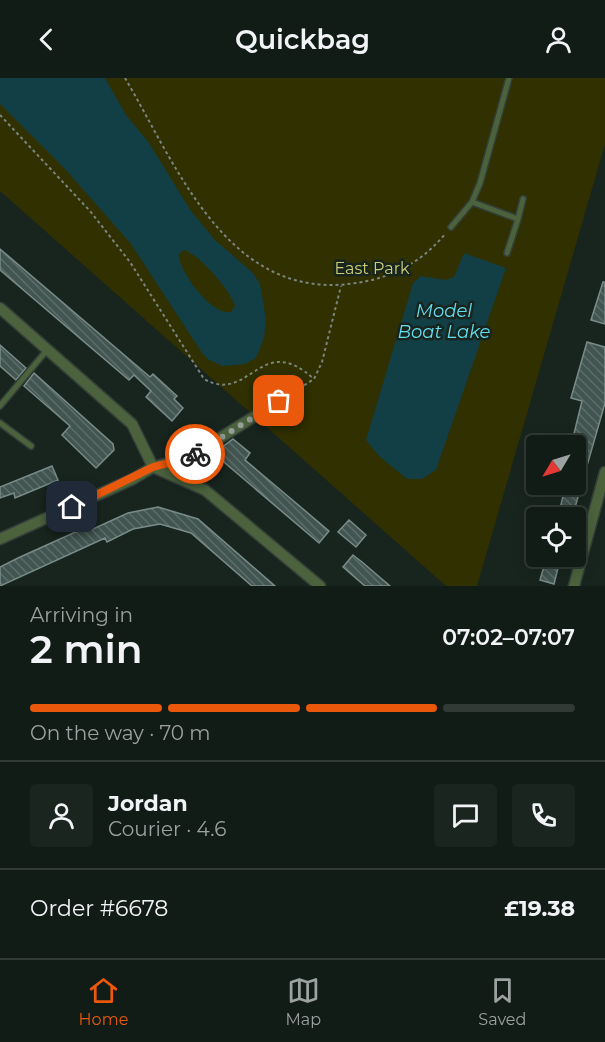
<!DOCTYPE html>
<html lang="en">
<head>
<meta charset="utf-8">
<style>
	:root { --surface:#121c16; --page:#1b251f; --text:#f1f3f6; --muted:#9ca1a1; --line:#313a35; --accent:#ea580c }
	body { margin:0; font-family:Montserrat,sans-serif; background:var(--page); color:var(--text); height:100vh; display:flex; flex-direction:column; font-size:22px; white-space:nowrap }
	* { box-sizing:border-box; margin:0 }
	p { font-size:20px; color:var(--muted) }
	.icon { flex:none; width:33px; height:33px; fill:none; stroke:currentColor; stroke-width:2; stroke-linecap:round; stroke-linejoin:round }
	.map { position:relative; height:508px; overflow:hidden }
	.sheet { display:flex; flex-direction:column; background:var(--surface); flex:1 }
	.sheet>* { flex:none }
	.needle { width:39px; rotate:232deg }
	.buttons { position:absolute; left:526px; top:357px; display:grid; gap:12px }
	.buttons a { display:grid; place-items:center; width:60px; height:60px; border-radius:6px; background:var(--surface); box-shadow:0 3px 15px #0003,0 0 0 2px var(--line); font-size:30px }
	.pin { position:absolute; display:grid; place-items:center; width:51px; height:51px; color:#fff; margin:-26px; border-radius:12px; box-shadow:0 3px 9px #0006 }
	.courier { position:absolute; display:grid; place-items:center; width:60px; height:60px; margin:-30px; border:4px solid #ea580c; border-radius:50%; background:#fff; color:#222; box-shadow:0 2px 8px #0007 }
	.headline em { font-style:normal; font-weight:600 }
	.headline div { display:flex; flex-direction:column-reverse }
	.headline { display:flex; align-items:center; justify-content:space-between; height:102px; padding:0 30px }
	h1 { font-size:39px; font-weight:600; line-height:45px }
	.bar { display:grid; grid-template-columns:repeat(4,1fr); gap:9px 6px; align-content:center; height:72px; padding:0 30px }
	.bar i { height:8px; border-radius:4px; background:var(--line) }
	.bar .on { background:var(--accent) }
	.bar p { grid-column:span 4 }
	.line { display:flex; align-items:center; gap:15px; padding:0 30px; border-top:2px solid var(--line) }
	.line div { flex:1 }
	.round { display:grid; place-items:center; flex:none; width:63px; height:63px; border-radius:6px; background:var(--page) }
	header { display:flex; justify-content:space-between; align-items:center; height:78px; padding:0 30px; background:var(--surface); font-size:27px; font-weight:600 }
	.tabs { display:flex; justify-content:space-around; align-items:center; height:84px; border-top:2px solid var(--line); background:var(--surface); font-size:16px; color:var(--muted) }
	.tabs a { display:grid; justify-items:center; gap:3px }
	.tabs .on { color:var(--accent) }
	.map>svg:first-child { display:block }
	.park { fill:#303001 }
	.water { fill:#123f45; fill-rule:evenodd }
	.building { fill:url(#building-back-hatch); stroke:#798c89; stroke-width:1.5 }
	.lines { fill:none; stroke-linecap:round; stroke-linejoin:round }
	.service-casing { stroke:#333f38; stroke-width:8 }
	.minor-casing { stroke:#333f38; stroke-width:13 }
	.path { stroke:#7a857f; stroke-width:2; stroke-dasharray:3 3; stroke-linecap:butt }
	.service { stroke:#4b623d; stroke-width:5 }
	.minor { stroke:#4b623d; stroke-width:10 }
	.done { stroke:#949f99; stroke-width:6; stroke-dasharray:0 10.8 }
	.route { stroke:#ea580c; stroke-width:8 }
	.labels { text-anchor:middle; stroke-width:5; stroke-linejoin:round; paint-order:stroke }
	.park-label { font-size:16px; fill:#ccce76; stroke:#18251e }
	.water-label { font-size:18px; font-style:italic; fill:#63ddef; stroke:#18251e }
</style>
</head>
<body>
<header><svg class="icon" aria-label="back" viewBox="0 0 24 24"><path d="M15 5l-7 7 7 7"/></svg>Quickbag<svg class="icon" aria-label="person" viewBox="0 0 24 24"><circle cx="12" cy="8" r="4"/><path d="M4 21q1-7 8-7t8 7"/></svg></header>
<div class="map">
<svg width="605" height="508" viewBox="0 0 605 508">
	<defs>
		<pattern id="building-back-hatch" width="6" height="6" patternUnits="userSpaceOnUse" patternTransform="scale(1.5)"><rect width="6" height="6" fill="#425551"/><path d="M-1 5l2 2M0 0l6 6M5-1l2 2" fill="none" stroke="#5d6d69"/></pattern>
	</defs>
	<rect width="100%" height="100%" fill="#18251e"/>
	<path class="park" d="M 0,0 L 605,0 L 605,66 L 477,508 L 446,508 L 0,113 Z"/>
	<path class="water" d="M 0,0 L 105,0 L 126,37 L 149,65 L 191,133 L 215,162 L 253,195 L 260,206 L 266,241 L 264,260 L 256,280 L 245,286 L 223,288 L 209,282 L 202,275 L 131,166 L 65,91 L 0,26 ZM 184,172 C 199,176 231,213 235,228 L 231,234 C 212,239 177,191 179,176 Z
		M 464,175 L 506,190 L 436,392 L 422,401 L 407,401 L 379,378 L 366,362 L 413,205 L 421,198 L 445,202 L 454,199 Z"/>
	<path class="building" d="M 0,171 L 150,299 L 153,296 L 177,318 L 174,321 L 183,330 L 172,343 L 146,319 L 151,313 L 134,297 L 129,302 L 0,192 Z
		M 603,204 L 605,204 L 605,246 L 591,242 Z
		M 587,264 L 605,269 L 605,325 L 572,440 L 558,440 L 565,409 L 576,412 L 576,368 L 571,368 L 582,323 L 571,320 Z
		M 0,267 L 26,290 L 16,302 L 0,288 Z
		M 34,295 L 113,366 L 114,372 L 96,390 L 62,357 L 70,348 L 24,308 Z
		M 233,361 L 250,375 L 245,382 L 329,453 L 319,465 L 225,385 L 218,377 L 221,370 Z
		M 52,388 L 58,402 L 15,420 L 14,415 L 0,420 L 0,409 Z
		M 158,429 L 198,441 L 275,508 L 252,508 L 191,455 L 160,446 L 133,451 L 107,464 L 105,460 L 0,508 L 0,489 L 18,480 L 91,447 L 93,451 L 128,435 Z
		M 349,442 L 366,457 L 356,469 L 338,454 Z
		M 353,477 L 362,484 L 390,508 L 365,508 L 351,496 L 343,489 Z
		M 547,478 L 561,478 L 554,506 L 540,502 Z"/>
	<g class="lines">
		<g class="service-casing">
			<path id="service" d="M 472,124 L 518,141 L 507,175
				M 518,141 L 523,121
				M 451,149 L 472,124 L 480,105 L 509,0
				M 0,328 L 47,272
				M 0,345 L 31,368"/>
		</g>
		<g class="minor-casing">
			<path id="minor" d="M 0,230 L 132,346 L 153,389 L 205,412 L 320,508
				M 0,461 L 133,401 L 153,389 L 188,380 L 279,323
				M 574,508 L 605,394"/>
		</g>
		<path class="path" d="M 125,0 C 177,88 228,225 356,205 C 392,200 422,184 445,156
			M 0,37 L 90,133 L 130,184 L 204,301 C 250,327 260,252 314,301
			M 289,317 L 314,301 L 322,284 L 341,208"/>
		<use href="#service" class="service"/>
		<use href="#minor" class="minor"/>
	</g>
	<g class="lines">
		<path class="done" d="M 195,376 L 279,323"/>
		<path class="route" d="M 72,429 L 153,389 L 188,380 L 195,376"/>
	</g>
	<g class="labels">
		<g class="park-label">
			<text x="372" y="196">East Park</text>
		</g>
		<g class="water-label">
			<text x="444" y="239">Model<tspan x="444" dy="21">Boat Lake</tspan></text>
		</g>
	</g>
</svg>
<div class="buttons">
<a><svg class="needle" viewBox="-14 -14 28 28"><path d="M0-13l5 13h-10z" fill="#e53935"/><path d="M0 13l5-13h-10z" fill="#9ca1a1"/></svg></a>
<a><svg class="icon" aria-label="locate" viewBox="0 0 24 24"><circle cx="12" cy="12" r="6"/><path d="M12 2v4M12 18v4M2 12h4M18 12h4"/></svg></a>
</div>
<div class="pin" style="left:279px;top:323px;background:#ea580c"><svg class="icon" aria-label="bag" viewBox="0 0 24 24"><path d="M5 8h14l-1 12H6zM9 8a3 3 0 0 1 6 0"/></svg></div>
<div class="pin" style="left:72px;top:429px;background:#1f2937"><svg class="icon" aria-label="home" viewBox="0 0 24 24"><path d="M3 11l9-7 9 7M6 9v11h12V9"/></svg></div>
<div class="courier" style="left:195px;top:376px"><svg class="icon" aria-label="bike" viewBox="0 0 24 24"><circle cx="6" cy="16" r="4"/><circle cx="18" cy="16" r="4"/><path d="M6 16l4-8h5l3 8M10 8l3 8H6M13 5h3"/></svg></div>
</div>
<section class="sheet">
<div class="headline"><div><h1>2 min</h1><p>Arriving in</p></div><em>07:02–07:07</em></div>
<div class="bar"><i class="on"></i><i class="on"></i><i class="on"></i><i></i><p>On the way · 70 m</p></div>
<div class="line" style="height:108px"><a class="round"><svg class="icon" aria-label="person" viewBox="0 0 24 24"><circle cx="12" cy="8" r="4"/><path d="M4 21q1-7 8-7t8 7"/></svg></a><div><b>Jordan</b><p>Courier · 4.6</p></div><a class="round"><svg class="icon" aria-label="chat" viewBox="0 0 24 24"><path d="M4 5h16v11H9l-5 4z"/></svg></a><a class="round"><svg class="icon" aria-label="phone" viewBox="0 0 24 24"><path d="M5 4h4l2 5-3 2q2 4 5 5l2-3 5 2v4C11 20 4 13 5 4z"/></svg></a></div>
<div class="line" style="height:78px"><div>Order #6678</div><b>£19.38</b></div>
</section>
<nav class="tabs">
<a class="on"><svg class="icon" aria-label="home" viewBox="0 0 24 24"><path d="M3 11l9-7 9 7M6 9v11h12V9"/></svg>Home</a>
<a><svg class="icon" aria-label="map" viewBox="0 0 24 24"><path d="M3 6l6-2 6 2 6-2v14l-6 2-6-2-6 2zM9 4v14M15 6v14"/></svg>Map</a>
<a><svg class="icon" aria-label="saved" viewBox="0 0 24 24"><path d="M7 4h10v16l-5-4-5 4z"/></svg>Saved</a>
</nav>
</body>
</html>
